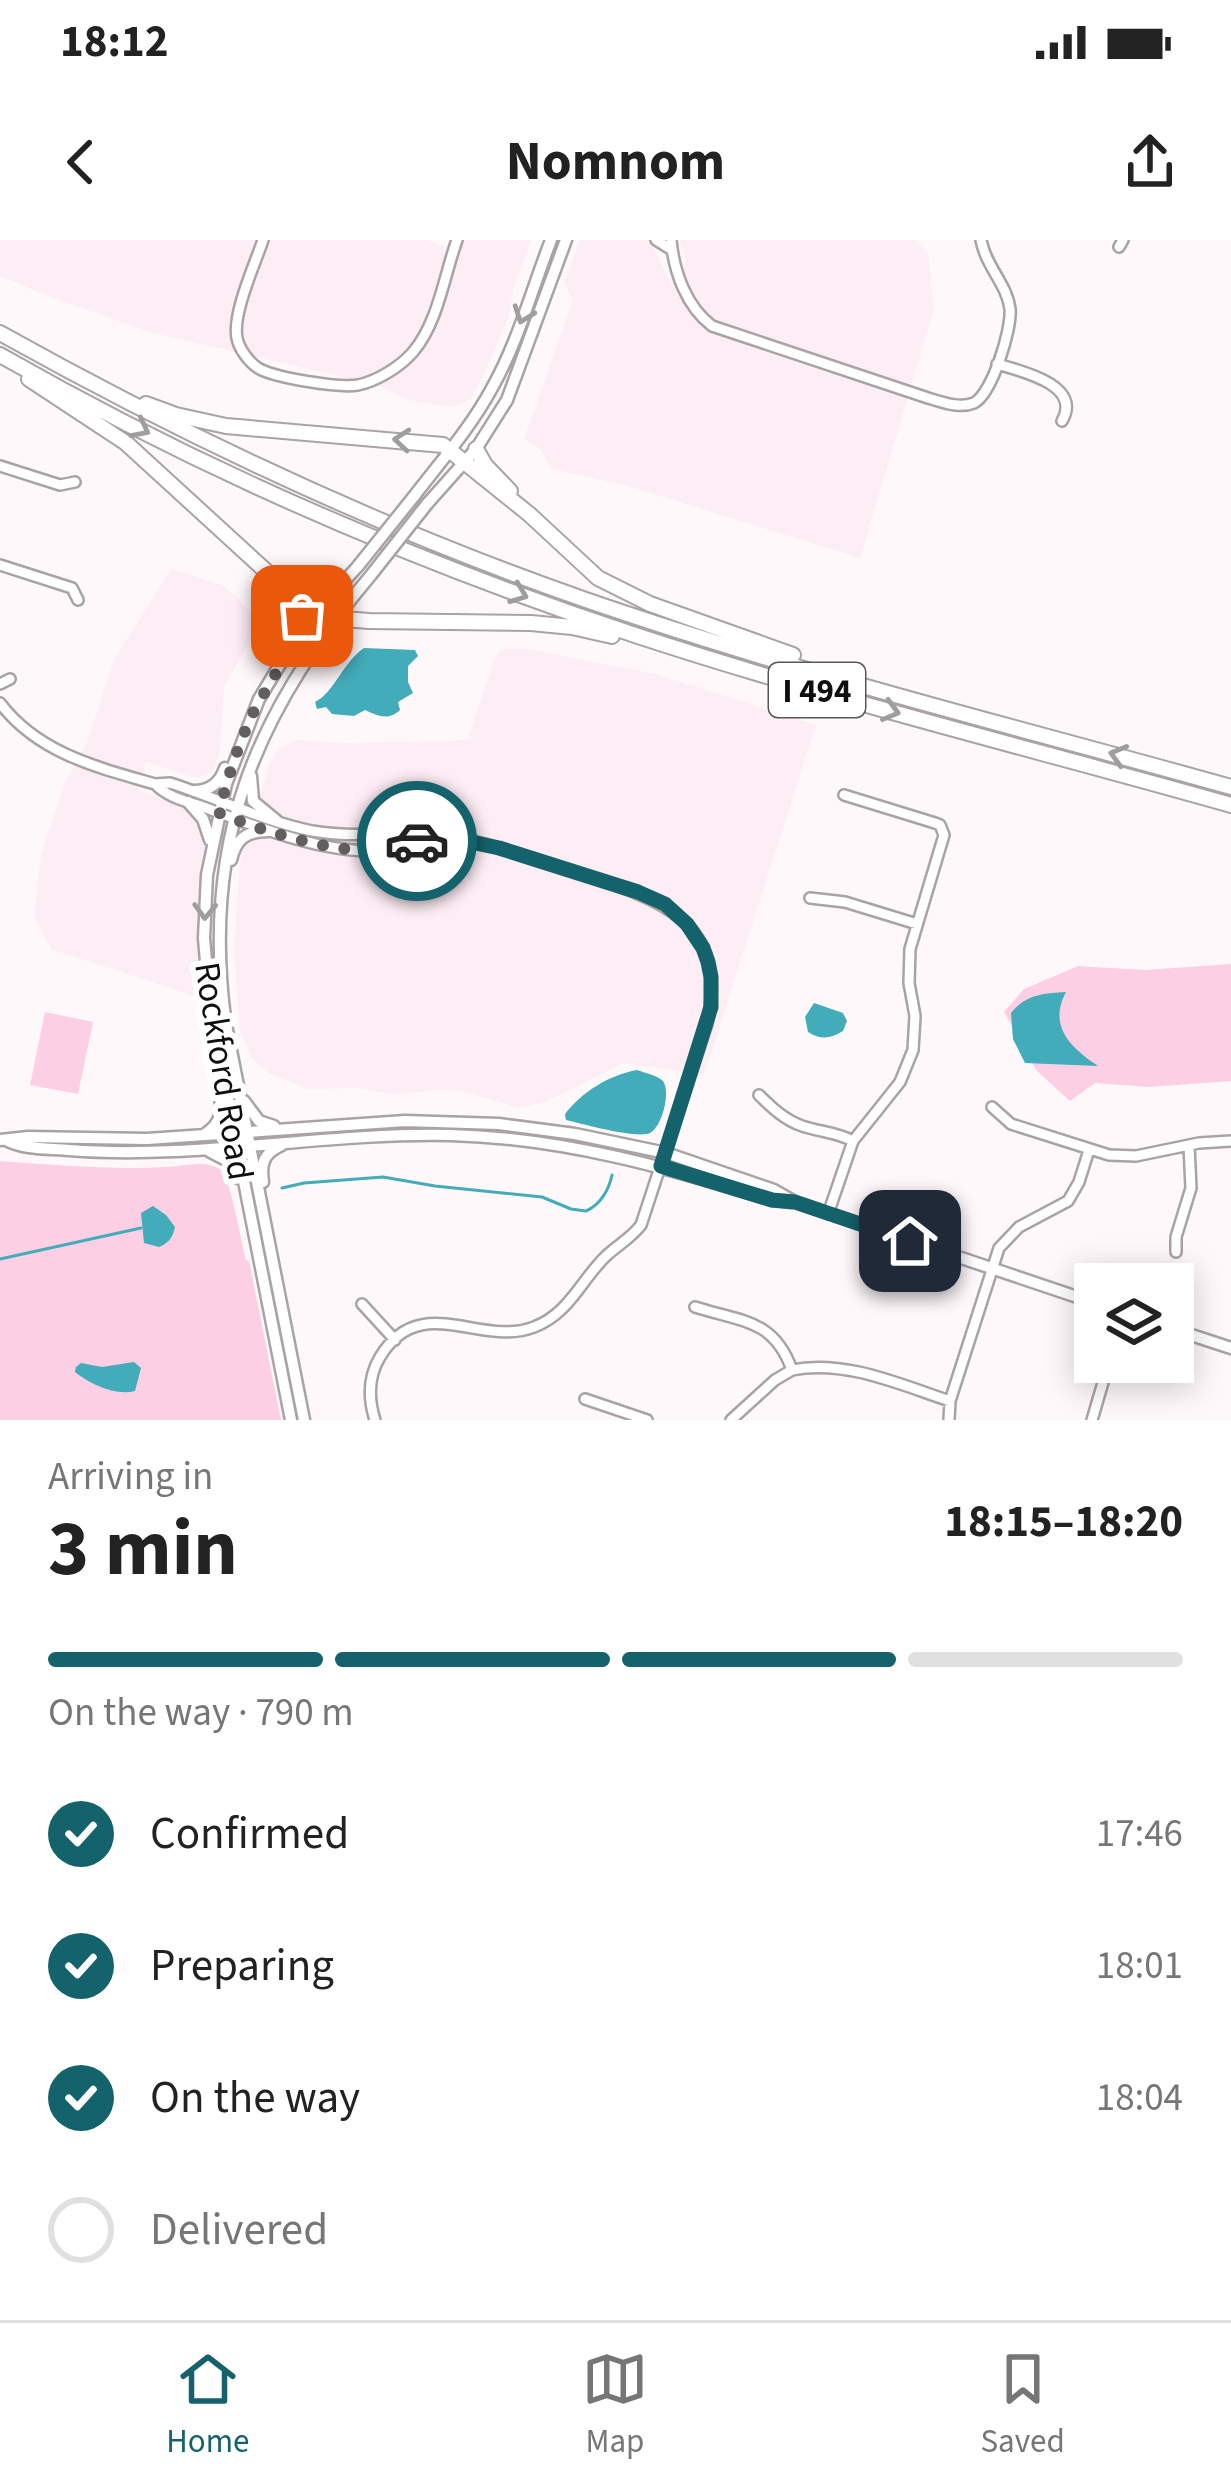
<!DOCTYPE html>
<html lang="en">
<head>
<meta charset="utf-8">
<style>
	:root { --surface:#fff; --page:#f6f6f6; --text:#222; --muted:#767676; --line:#e0e0e0; --accent:#14626b }
	body { margin:0; font-family:"Source Sans 3",sans-serif; background:var(--page); color:var(--text); height:100vh; display:flex; flex-direction:column; font-size:45px; white-space:nowrap }
	* { box-sizing:border-box; margin:0 }
	p { font-size:39px; color:var(--muted) }
	.icon { flex:none; width:66px; height:66px; fill:none; stroke:currentColor; stroke-width:2; stroke-linecap:round; stroke-linejoin:round }
	.map { position:relative; height:1180px; overflow:hidden }
	.drawer { display:flex; flex-direction:column; background:var(--surface); flex:1 }
	.drawer>* { flex:none }
	.buttons { position:absolute; left:1074px; top:1023px; display:grid; gap:24px }
	.buttons a { display:grid; place-items:center; width:120px; height:120px; border-radius:0px; background:var(--surface); box-shadow:0 6px 30px #0003; font-size:60px }
	.pin { position:absolute; display:grid; place-items:center; width:102px; height:102px; color:#fff; margin:-51px; border-radius:24px; box-shadow:0 6px 18px #0006 }
	.courier { position:absolute; display:grid; place-items:center; width:120px; height:120px; margin:-60px; border:9px solid #14626b; border-radius:50%; background:#fff; color:#222; box-shadow:0 3px 15px #0007 }
	.summary em { font-style:normal; font-weight:700 }
	.summary div { display:flex; flex-direction:column-reverse }
	.summary { display:flex; align-items:center; justify-content:space-between; height:204px; padding:0 48px }
	h1 { font-size:78px; font-weight:700; line-height:90px }
	.bar { display:grid; grid-template-columns:repeat(4,1fr); gap:18px 12px; align-content:center; height:144px; padding:0 48px }
	.bar i { height:15px; border-radius:9px; background:var(--line) }
	.bar .on { background:var(--accent) }
	.bar p { grid-column:span 4 }
	ol { padding:0 48px; list-style:none }
	li { display:flex; align-items:center; gap:36px; height:132px }
	li p { margin-inline-start:auto }
	li .icon { padding:12px; border-radius:50%; background:var(--accent); color:#fff; stroke-width:4 }
	li:last-child { color:var(--muted) }
	li i { width:66px; height:66px; border:6px solid var(--line); border-radius:50% }
	.status { display:flex; justify-content:space-between; align-items:center; height:84px; padding:0 60px; background:var(--surface); direction:ltr }
	.status svg { height:33px; fill:currentColor }
	header { display:flex; justify-content:space-between; align-items:center; height:156px; padding:0 48px; background:var(--surface); font-size:54px; font-weight:700 }
	.tab-bar { display:flex; justify-content:space-around; align-items:center; height:168px; border-top:3px solid var(--line); background:var(--surface); font-size:33px; color:var(--muted) }
	.tab-bar a { display:grid; justify-items:center; gap:6px }
	.tab-bar .on { color:var(--accent) }
	.map>svg:first-child { display:block }
	.built { fill:#fdedf4 }
	.green { fill:#fdcfe4 }
	.water { fill:#42acba }
	.lines { fill:none; stroke-linecap:round; stroke-linejoin:round }
	.stream { stroke:#42acba; stroke-width:3 }
	.minor-casing { stroke:#aaa3a6; stroke-width:14 }
	.major-casing { stroke:#aaa3a6; stroke-width:15 }
	.highway-casing { stroke:#aaa3a6; stroke-width:18 }
	.minor { stroke:#fff; stroke-width:9 }
	.major { stroke:#fff; stroke-width:10 }
	.highway { stroke:#fff; stroke-width:14 }
	.major-bridge-casing { stroke:#aaa3a6; stroke-width:15; stroke-linecap:butt }
	.major-bridge { stroke:#fff; stroke-width:10 }
	.oneway { stroke:#9f9e9f }
	.done { stroke:#635f61; stroke-width:12; stroke-dasharray:0 21.6 }
	.route { stroke:#14626b; stroke-width:15 }
	.labels { text-anchor:middle; stroke-width:12; stroke-linejoin:round; paint-order:stroke }
	.shield { fill:#fff; stroke:#575656; stroke-width:3 }
	.shield-label { font-size:33px; font-weight:bold; fill:#0f0d0e }
	.street-label { font-size:36px; fill:#0f0d0e; stroke:#fff }
</style>
</head>
<body>
<div class="status"><b>18:12</b><svg viewBox="0 0 49 12"><path d="M0 12V9h3v3zM5 12V6h3v6zM10 12V3h3v9zM15 12V0h3v12zM26 1h20v11H26zM47 4h2v5h-2z"/></svg></div>
<header><svg class="icon" aria-label="back" viewBox="0 0 24 24"><path d="M15 5l-7 7 7 7"/></svg>Nomnom<svg class="icon" aria-label="share" viewBox="0 0 24 24"><path d="M12 15V3M7 8l5-5 5 5M5 13v7h14v-7"/></svg></header>
<div class="map">
<svg width="1231" height="1180" viewBox="0 0 1231 1180">
	<rect width="100%" height="100%" fill="#fef8fb"/>
	<path class="built" d="M 0,0 L 428,0 L 459,12 L 463,0 L 531,0 L 514,47 L 508,79 L 483,136 L 471,159 L 452,167 L 409,160 L 374,144 L 153,93 L 53,58 L 0,36 Z
		M 580,0 L 649,0 L 678,56 L 686,19 L 680,0 L 915,0 L 928,13 L 934,69 L 860,318 L 628,246 L 553,229 L 539,208 L 524,199 L 573,60 L 564,43 Z
		M 171,329 L 222,345 L 239,359 L 259,385 L 224,447 L 220,513 L 212,532 L 195,538 L 146,522 L 138,550 L 189,570 L 200,579 L 207,597 L 200,653 L 200,758 L 51,709 L 34,676 L 41,615 L 66,541 L 87,503 L 115,418 Z
		M 501,409 L 527,409 L 656,434 L 816,485 L 704,835 L 624,823 L 548,861 L 519,868 L 461,851 L 440,849 L 394,855 L 358,848 L 308,849 L 268,833 L 251,817 L 240,790 L 234,710 L 240,621 L 270,522 L 279,508 L 298,500 L 344,503 L 458,501 L 468,499 L 494,419 Z"/>
	<path class="green" d="M 1231,724 L 1231,841 L 1149,847 L 1095,843 L 1070,861 L 1036,830 L 1004,772 L 1024,749 L 1078,726 L 1145,730 Z
		M 45,772 L 93,782 L 78,854 L 30,845 Z
		M 0,921 C 56,925 112,930 168,927 C 185,926 208,919 222,931 C 230,938 242,1005 246,1020 L 249,1021 L 281,1180 L 0,1180 Z"/>
	<path class="water" d="M 364,408 L 415,410 L 418,416 L 408,426 L 408,442 L 413,453 L 398,462 L 400,470 C 388,481 378,476 365,470 L 354,476 L 332,474 L 326,467 L 317,469 L 315,462 C 334,453 343,422 364,408 Z
		M 1066,752 C 1048,786 1070,807 1098,826 L 1025,823 L 1013,799 L 1011,773 C 1025,755 1044,753 1066,752 Z
		M 814,763 L 843,773 L 847,781 L 843,791 C 830,799 821,800 808,792 L 805,777 Z
		M 637,830 C 645,833 657,835 663,841 C 671,852 662,887 650,893 C 636,899 583,884 566,880 L 565,874 C 582,852 609,835 637,830 Z
		M 153,966 L 166,975 L 175,987 C 173,997 169,1003 159,1007 L 144,1003 L 141,973 Z
		M 134,1122 L 141,1128 L 135,1151 C 115,1156 90,1144 75,1132 L 76,1127 L 81,1123 L 102,1127 Z"/>
	<g class="lines">
		<path class="stream" d="M 282,948 L 304,943 L 383,937 L 435,946 L 542,957 L 571,969 L 586,971 C 600,965 609,950 612,935
			M 0,1019 L 141,988"/>
		<g class="minor-casing">
			<path id="minor" d="M 263,0 C 255,24 232,74 237,98 C 239,109 249,122 258,128 C 274,138 339,148 358,145 C 377,141 400,127 413,112 C 438,83 444,36 457,0
				M 656,0 L 672,10
				M 671,0 C 674,32 686,66 712,86 L 928,158 C 942,162 959,169 974,163 C 992,154 1012,89 1010,69 C 1007,44 986,27 981,0
				M 1119,7 L 1123,0
				M 997,124 C 1021,131 1083,145 1062,181
				M 0,226 L 60,245 L 75,242
				M 0,325 L 72,348 L 78,360
				M 0,444 L 10,439
				M 0,463 C 38,513 96,527 155,544 L 170,543 C 217,558 263,581 312,591 C 347,597 380,594 415,592 C 430,601 452,596 469,600 C 505,608 540,621 575,632 C 657,658 730,679 707,784 L 641,985 C 631,998 618,1005 606,1016 C 581,1040 569,1074 534,1087 C 481,1108 420,1050 380,1117 C 368,1137 368,1158 375,1180
				M 155,544 C 170,560 193,562 214,571 C 264,590 376,634 423,596
				M 434,562 L 433,580 L 448,596
				M 393,609 L 402,618 L 404,627
				M 810,658 L 845,662 L 917,684
				M 759,855 C 772,868 785,880 802,886 C 820,892 836,892 853,901
				M 992,867 L 1011,884 L 1109,915 L 1136,916 L 1199,903 L 1231,901
				M 828,974 L 853,901 L 900,842 L 913,810 L 915,776 L 909,743 L 910,709 L 944,595 L 940,585 L 935,583 L 844,555
				M 1176,1012 L 1176,997 L 1191,948 L 1189,906
				M 362,1064 L 395,1100
				M 695,1067 C 742,1082 774,1079 792,1130 C 845,1119 901,1145 950,1161
				M 585,1159 L 647,1180
				M 731,1180 L 775,1140 L 792,1130
				M 949,1180 L 950,1161 L 999,1008 L 1019,987 L 1068,961 L 1079,942 L 1089,910
				M 1092,1180 L 1109,1122"/>
		</g>
		<g class="major-casing">
			<path id="major" d="M 415,255 C 442,220 471,187 492,148 C 518,102 532,49 551,0
				M 427,264 L 476,209 L 507,160 L 566,0
				M 251,536 L 253,561 L 277,581
				M 194,551 C 210,551 220,543 225,528
				M 188,562 L 203,579 L 210,600
				M 231,620 C 236,599 246,591 268,591
				M 244,861 L 259,881 L 274,886
				M 205,894 C 224,882 222,868 219,848
				M 0,900 L 28,897 L 147,899 L 405,881 L 499,884 L 575,894 L 666,913 L 774,950 L 795,962 L 1095,1063
				M 6,900 C 25,910 48,908 69,910 C 196,920 324,892 451,895 C 562,898 666,927 772,960 L 791,962
				M 209,911 L 228,921 L 238,938
				M 263,942 C 260,923 264,913 282,905
				M 1173,1089 L 1231,1108
				M 291,1180 L 210,769 L 204,698 L 207,635 L 226,544 L 259,459 L 302,388 L 358,326
				M 304,1180 L 226,785 C 200,603 255,472 371,335"/>
		</g>
		<g class="highway-casing">
			<path id="highway" d="M 0,93 C 188,198 382,289 586,360 C 797,433 1016,487 1231,547
				M 0,115 C 201,230 418,323 638,396 C 833,460 1033,509 1231,565
				M 29,139 L 126,203 L 268,333 L 326,373 L 344,379 L 369,381 L 531,383 L 572,387 L 612,396
				M 146,164 L 176,175 L 226,186 L 443,205 L 529,274 L 598,338 L 650,364 L 793,415
				M 476,209 L 485,225 L 510,251
				M 278,347 L 300,372 L 302,388"/>
		</g>
		<use href="#minor" class="minor"/>
		<use href="#major" class="major"/>
		<use href="#highway" class="highway"/>
		<g class="major-bridge-casing">
			<path id="major-bridge" d="M 358,326 L 415,255
				M 371,335 L 427,264"/>
		</g>
		<use href="#major-bridge" class="major-bridge"/>
	</g>
	<defs><path id="oneway-chevron" d="M-2-3.5L2.5 0L-2 3.5" fill="none" stroke-width="1.6" stroke-linecap="round" stroke-linejoin="round" transform="scale(3)"/></defs>
	<g class="oneway">
		<use href="#oneway-chevron" transform="translate(523 75) rotate(110)"/>
		<use href="#oneway-chevron" transform="translate(141 189) rotate(27)"/>
		<use href="#oneway-chevron" transform="translate(402 200) rotate(-175)"/>
		<use href="#oneway-chevron" transform="translate(519 354) rotate(21)"/>
		<use href="#oneway-chevron" transform="translate(891 471) rotate(15)"/>
		<use href="#oneway-chevron" transform="translate(1118 515) rotate(-164)"/>
		<use href="#oneway-chevron" transform="translate(205 671) rotate(92)"/>
	</g>
	<g class="lines">
		<path class="done" d="M 302,376 C 302,396 263,452 252,475 C 238,506 227,539 219,573 C 265,592 370,628 417,601"/>
		<path class="route" d="M 417,601 L 423,596 L 443,596 L 499,608 L 638,652 L 665,664 L 687,684 L 703,708 L 708,722 L 711,737 L 711,767 L 661,926 L 772,960 L 795,962 L 910,1001"/>
	</g>
	<g class="labels">
		<rect class="shield" x="769" y="423" width="96" height="54" rx="9"/>
		<g class="shield-label">
			<text x="817" y="462">I 494</text>
		</g>
		<g class="street-label">
			<text transform="translate(225 831) rotate(81)" y="13">Rockford Road</text>
		</g>
	</g>
</svg>
<div class="buttons">
<a><svg class="icon" aria-label="layers" viewBox="0 0 24 24"><path d="M12 4l9 5-9 5-9-5zM3 14l9 5 9-5"/></svg></a>
</div>
<div class="pin" style="left:302px;top:376px;background:#ea580c"><svg class="icon" aria-label="bag" viewBox="0 0 24 24"><path d="M5 8h14l-1 12H6zM9 8a3 3 0 0 1 6 0"/></svg></div>
<div class="pin" style="left:910px;top:1001px;background:#1f2937"><svg class="icon" aria-label="home" viewBox="0 0 24 24"><path d="M3 11l9-7 9 7M6 9v11h12V9"/></svg></div>
<div class="courier" style="left:417px;top:601px"><svg class="icon" aria-label="car" viewBox="0 0 24 24"><path d="M5 17H2v-5l4-1 3-4h7l3 4 3 1v5h-3M9 17h6M6 11h13"/><circle cx="7" cy="17" r="2"/><circle cx="17" cy="17" r="2"/></svg></div>
</div>
<section class="drawer">
<div class="summary"><div><h1>3 min</h1><p>Arriving in</p></div><em>18:15–18:20</em></div>
<div class="bar"><i class="on"></i><i class="on"></i><i class="on"></i><i></i><p>On the way · 790 m</p></div>
<ol>
<li><svg class="icon" aria-label="check" viewBox="0 0 24 24"><path d="M5 12l5 5 9-10"/></svg>Confirmed<p>17:46</p></li>
<li><svg class="icon" aria-label="check" viewBox="0 0 24 24"><path d="M5 12l5 5 9-10"/></svg>Preparing<p>18:01</p></li>
<li><svg class="icon" aria-label="check" viewBox="0 0 24 24"><path d="M5 12l5 5 9-10"/></svg>On the way<p>18:04</p></li>
<li><i></i>Delivered</li>
</ol>
</section>
<nav class="tab-bar">
<a class="on"><svg class="icon" aria-label="home" viewBox="0 0 24 24"><path d="M3 11l9-7 9 7M6 9v11h12V9"/></svg>Home</a>
<a><svg class="icon" aria-label="map" viewBox="0 0 24 24"><path d="M3 6l6-2 6 2 6-2v14l-6 2-6-2-6 2zM9 4v14M15 6v14"/></svg>Map</a>
<a><svg class="icon" aria-label="saved" viewBox="0 0 24 24"><path d="M7 4h10v16l-5-4-5 4z"/></svg>Saved</a>
</nav>
</body>
</html>
